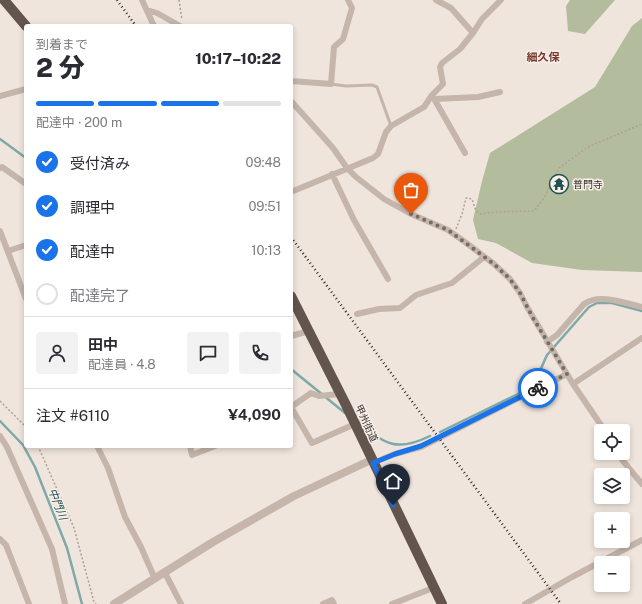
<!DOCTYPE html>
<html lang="ja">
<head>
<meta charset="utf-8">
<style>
	:root { --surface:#fff; --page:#f2f2f3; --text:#2b2b33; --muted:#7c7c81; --line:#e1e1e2; --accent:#1a73e8 }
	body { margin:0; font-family:"Public Sans","Noto Sans JP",sans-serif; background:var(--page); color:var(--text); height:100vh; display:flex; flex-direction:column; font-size:15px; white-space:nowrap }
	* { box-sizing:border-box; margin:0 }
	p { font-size:13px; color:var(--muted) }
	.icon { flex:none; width:22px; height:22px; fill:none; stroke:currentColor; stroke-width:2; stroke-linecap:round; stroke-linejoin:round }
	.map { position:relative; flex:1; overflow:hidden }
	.drawer { position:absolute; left:24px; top:24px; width:269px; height:424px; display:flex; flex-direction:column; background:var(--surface); border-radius:4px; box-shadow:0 2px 6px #0003 }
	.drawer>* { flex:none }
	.tools { position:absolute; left:594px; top:424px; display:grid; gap:8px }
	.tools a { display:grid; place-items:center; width:36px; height:36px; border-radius:4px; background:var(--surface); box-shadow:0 2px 6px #0003; font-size:20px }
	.pin { position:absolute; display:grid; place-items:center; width:34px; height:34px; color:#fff; margin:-41px -17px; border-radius:50% 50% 50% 0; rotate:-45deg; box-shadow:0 0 4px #0007 }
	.pin .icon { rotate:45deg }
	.courier { position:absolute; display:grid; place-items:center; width:40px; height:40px; margin:-20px; border:3px solid #1a73e8; border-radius:50%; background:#fff; color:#222; box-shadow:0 1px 5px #0007 }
	.headline em { font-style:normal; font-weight:800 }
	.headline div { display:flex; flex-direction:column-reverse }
	.headline { display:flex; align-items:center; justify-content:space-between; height:68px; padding:0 12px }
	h1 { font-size:26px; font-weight:800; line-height:30px }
	.bar { display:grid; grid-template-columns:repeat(4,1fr); gap:6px 4px; align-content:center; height:48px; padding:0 12px }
	.bar i { height:5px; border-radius:3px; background:var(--line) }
	.bar .active { background:var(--accent) }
	.bar p { grid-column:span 4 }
	.line { display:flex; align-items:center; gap:10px; padding:0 12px; border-top:1px solid var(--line) }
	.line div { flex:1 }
	.round { display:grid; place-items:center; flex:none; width:42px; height:42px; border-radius:4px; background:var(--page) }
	ol { padding:0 12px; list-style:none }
	li { display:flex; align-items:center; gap:12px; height:44px }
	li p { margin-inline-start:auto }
	li .icon { padding:4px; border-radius:50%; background:var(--accent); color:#fff; stroke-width:4 }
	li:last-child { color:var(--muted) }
	li i { width:22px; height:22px; border:2px solid var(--line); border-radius:50% }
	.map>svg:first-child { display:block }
	.green { fill:#b4bc9e }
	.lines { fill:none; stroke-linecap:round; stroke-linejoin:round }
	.stream { stroke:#7fa9a8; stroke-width:2.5 }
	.path { stroke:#b19f94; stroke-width:1.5; stroke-dasharray:2 2; stroke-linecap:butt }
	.service { stroke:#c5b5aa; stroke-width:3 }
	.minor { stroke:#c5b5aa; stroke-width:6 }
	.tertiary { stroke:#c5b5aa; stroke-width:8 }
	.trunk { stroke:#64544e; stroke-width:10 }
	.rail { stroke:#342b29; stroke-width:2.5; stroke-dasharray:1 3; stroke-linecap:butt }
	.done { stroke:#756c68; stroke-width:4; stroke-dasharray:0 7.2 }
	.route { stroke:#1a73e8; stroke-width:5 }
	.labels { text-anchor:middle; stroke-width:3; stroke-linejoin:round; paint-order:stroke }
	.poi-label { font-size:10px; fill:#342b29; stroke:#f7efe8; text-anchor:start }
	.street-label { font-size:10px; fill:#342b29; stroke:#f7efe8 }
	.neighbourhood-label { font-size:11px; font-weight:bold; fill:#79392b; stroke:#f7efe8 }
	.water-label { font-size:11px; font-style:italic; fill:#235050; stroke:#f7efe8 }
</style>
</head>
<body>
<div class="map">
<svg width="642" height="604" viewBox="0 0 642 604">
	<rect width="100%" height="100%" fill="#efe5dd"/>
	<path class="green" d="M 570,0 L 615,0 L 585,34 L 568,31 L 566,6 Z
		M 642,18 L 642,272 L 582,270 L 532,263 L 496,243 L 478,239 L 473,220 L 482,181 L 490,153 L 595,87 L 632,26 Z"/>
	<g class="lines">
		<path class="stream" d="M 0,139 L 26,158
			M 291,369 L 345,413
			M 0,421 L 23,445 L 35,467 L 67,548 L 82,604
			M 359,423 C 386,445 397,452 430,436
			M 440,432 L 522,392 L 535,382 L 547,355 L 589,307 L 597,303 L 612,303 L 642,311"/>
		<path class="path" d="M 179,0 L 182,20
			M 456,229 L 462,214 L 466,198 L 472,199 L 476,211 L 481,214 L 495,212 L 534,211 L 544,198 L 559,168 L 588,147 L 642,124
			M 0,401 L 26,427
			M 38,446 L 74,528 L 94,602 L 96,604"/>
		<path class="service" d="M 331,84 L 346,86 L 372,85 L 377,87 L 391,126"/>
		<path class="minor" d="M 142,0 L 154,26
			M 436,0 L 451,8 L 473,33
			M 147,10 L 157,13 L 180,26
			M 291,81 L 331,84 L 334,47 L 343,39 L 352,8 L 348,0
			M 432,95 L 465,153
			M 0,96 L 26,89
			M 435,99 L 478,97 L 500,92
			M 291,101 L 333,148 L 347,168 L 356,177 L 384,199 L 411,214 L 448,230 L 465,242 L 494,264 L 510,279 L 520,293 L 527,307 L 573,384 L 605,431
			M 0,168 L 2,167 L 26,184
			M 332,174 L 354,220 L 388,279
			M 291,192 L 373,158 L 378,154 L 386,132 L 391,126 L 424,107 L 432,95 L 443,84 L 440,67 L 442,63 L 460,49 L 473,33 L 482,19 L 501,0
			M 0,231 L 26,299
			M 8,251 L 26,245
			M 357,314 L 379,309 L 400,308 L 416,295 L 452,283 L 484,257
			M 291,336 L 309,331
			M 547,342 L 557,335 L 584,304 C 599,293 625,303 642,307
			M 573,384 L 642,338
			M 291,407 L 312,443 L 355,424
			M 291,407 L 311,393 L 319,396 L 340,394
			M 0,436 L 7,447 L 52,549 L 65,604
			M 97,446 L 108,468 L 125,517 L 141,547 L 155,579
			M 190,446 L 192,455 L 215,446
			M 618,453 L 623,461 L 642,484
			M 373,463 L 395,454 L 421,447 L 567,374
			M 0,539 L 6,545 L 29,604
			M 165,573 L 181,604
			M 323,604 L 332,600 L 334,604
			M 392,604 L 433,588
			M 525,604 L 572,577 L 642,540"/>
		<path class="tertiary" d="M 114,604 L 213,542 L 294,496 L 371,460"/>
		<path class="trunk" d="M 4,0 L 26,26
			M 291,296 L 346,405 L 442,604"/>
		<path class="rail" d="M 117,0 L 136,26
			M 291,237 L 561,604"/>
	</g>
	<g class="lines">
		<path class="done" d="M 411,214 L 448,230 L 494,264 L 510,279 L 520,293 L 533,318 L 567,374 L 538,388"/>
		<path class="route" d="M 393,505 L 373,463 L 395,454 L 421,446 L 538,388"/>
	</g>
	<defs>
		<g id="temple-ring" transform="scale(1)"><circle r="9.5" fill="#f7efe8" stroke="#235050" stroke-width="1.5"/><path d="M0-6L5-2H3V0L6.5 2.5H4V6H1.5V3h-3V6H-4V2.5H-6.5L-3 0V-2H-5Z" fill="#235050"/></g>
	</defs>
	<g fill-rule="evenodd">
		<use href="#temple-ring" x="559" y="184"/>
	</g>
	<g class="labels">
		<g class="poi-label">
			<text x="573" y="188">普門寺</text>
		</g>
		<g class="street-label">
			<text transform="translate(367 423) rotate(65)" y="4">甲州街道</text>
		</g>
		<g class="neighbourhood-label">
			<text x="543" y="61">細久保</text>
		</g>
		<g class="water-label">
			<text transform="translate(58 504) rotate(69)" y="4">中門川</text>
		</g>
	</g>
</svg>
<div class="tools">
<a><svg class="icon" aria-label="locate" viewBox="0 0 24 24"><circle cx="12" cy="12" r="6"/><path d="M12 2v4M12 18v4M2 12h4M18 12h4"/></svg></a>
<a><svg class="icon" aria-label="layers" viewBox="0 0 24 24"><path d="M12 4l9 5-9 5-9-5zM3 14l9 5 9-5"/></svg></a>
<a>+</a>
<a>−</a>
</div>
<div class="pin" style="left:411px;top:214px;background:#ea580c"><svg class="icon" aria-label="bag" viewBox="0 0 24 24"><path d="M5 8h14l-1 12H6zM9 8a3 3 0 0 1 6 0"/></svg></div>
<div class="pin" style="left:393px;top:505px;background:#1f2937"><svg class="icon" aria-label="home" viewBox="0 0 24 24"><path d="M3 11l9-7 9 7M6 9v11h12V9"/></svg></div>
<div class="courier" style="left:538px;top:388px"><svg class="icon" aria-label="bike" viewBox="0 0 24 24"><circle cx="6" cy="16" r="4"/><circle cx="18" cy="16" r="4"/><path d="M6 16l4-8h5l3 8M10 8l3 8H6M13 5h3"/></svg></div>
<section class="drawer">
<div class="headline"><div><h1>2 分</h1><p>到着まで</p></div><em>10:17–10:22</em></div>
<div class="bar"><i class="active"></i><i class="active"></i><i class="active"></i><i></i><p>配達中 · 200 m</p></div>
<ol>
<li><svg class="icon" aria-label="check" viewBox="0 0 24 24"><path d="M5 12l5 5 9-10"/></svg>受付済み<p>09:48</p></li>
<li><svg class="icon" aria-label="check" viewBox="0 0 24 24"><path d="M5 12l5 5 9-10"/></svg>調理中<p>09:51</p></li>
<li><svg class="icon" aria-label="check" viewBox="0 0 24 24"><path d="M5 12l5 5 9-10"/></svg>配達中<p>10:13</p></li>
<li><i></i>配達完了</li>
</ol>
<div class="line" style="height:72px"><a class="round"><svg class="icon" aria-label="person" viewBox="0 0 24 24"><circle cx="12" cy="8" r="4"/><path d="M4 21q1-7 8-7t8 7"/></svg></a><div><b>田中</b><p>配達員 · 4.8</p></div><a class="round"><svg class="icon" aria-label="chat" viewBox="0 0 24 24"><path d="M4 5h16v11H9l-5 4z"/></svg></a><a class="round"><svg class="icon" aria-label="phone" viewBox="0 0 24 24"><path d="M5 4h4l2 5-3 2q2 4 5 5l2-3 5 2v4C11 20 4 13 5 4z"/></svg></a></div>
<div class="line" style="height:52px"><div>注文 #6110</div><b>¥4,090</b></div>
</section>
</div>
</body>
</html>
